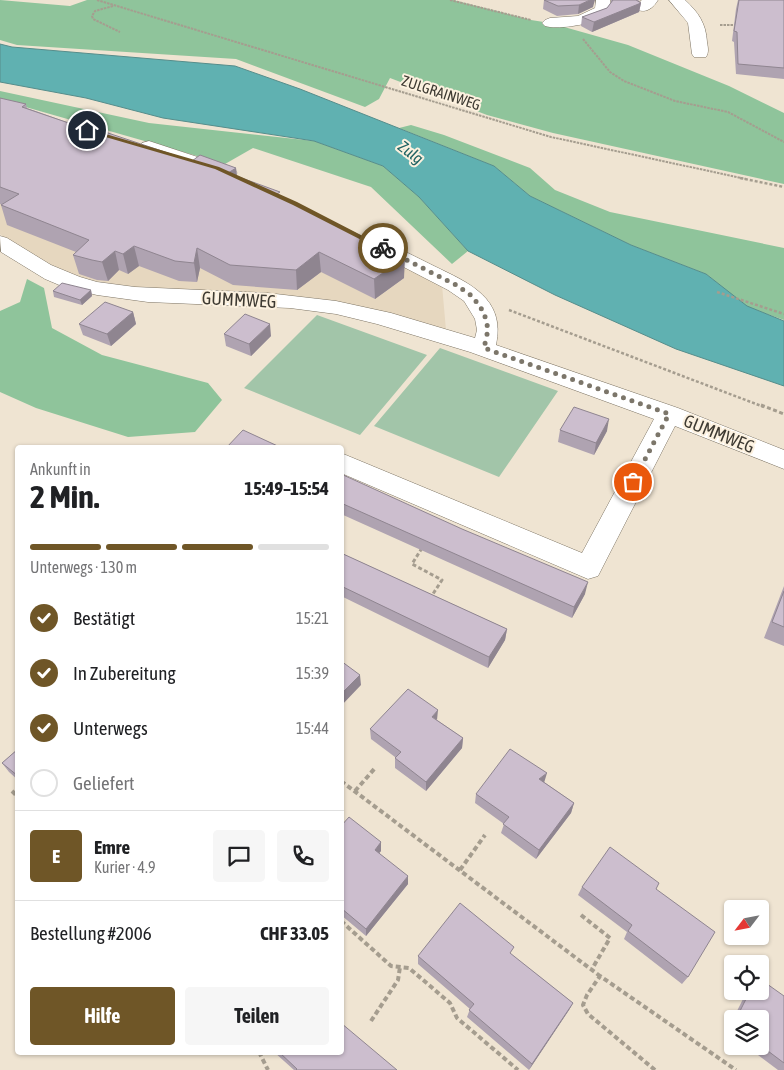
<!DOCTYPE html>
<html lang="de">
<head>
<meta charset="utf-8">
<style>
	:root { --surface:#fff; --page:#f6f6f6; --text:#202124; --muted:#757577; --line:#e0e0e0; --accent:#6f5627 }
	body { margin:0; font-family:"Asap Condensed",sans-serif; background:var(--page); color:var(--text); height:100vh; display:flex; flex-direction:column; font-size:19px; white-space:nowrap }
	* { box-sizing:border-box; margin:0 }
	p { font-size:16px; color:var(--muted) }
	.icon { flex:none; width:28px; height:28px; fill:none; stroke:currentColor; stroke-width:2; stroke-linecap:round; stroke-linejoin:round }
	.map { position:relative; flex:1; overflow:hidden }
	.sheet { position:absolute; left:15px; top:445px; width:329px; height:610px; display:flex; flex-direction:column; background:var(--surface); border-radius:5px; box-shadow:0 1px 4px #0004 }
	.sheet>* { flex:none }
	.needle { width:32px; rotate:238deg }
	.fabs { position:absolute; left:724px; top:900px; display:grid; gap:10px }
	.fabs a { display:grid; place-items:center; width:45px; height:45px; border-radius:5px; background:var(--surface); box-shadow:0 1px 4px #0004; font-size:25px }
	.pin { position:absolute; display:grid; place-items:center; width:42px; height:42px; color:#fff; margin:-21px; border:2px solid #fff; border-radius:50%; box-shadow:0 1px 5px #0007 }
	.courier { position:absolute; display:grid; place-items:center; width:50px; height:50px; margin:-25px; border:4px solid #6f5627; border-radius:50%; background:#fff; color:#222; box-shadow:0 1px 6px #0007 }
	.headline em { font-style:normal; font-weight:700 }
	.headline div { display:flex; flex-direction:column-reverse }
	.headline { display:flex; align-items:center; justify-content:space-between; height:85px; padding:0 15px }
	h1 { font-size:32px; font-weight:700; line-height:38px }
	.bar { display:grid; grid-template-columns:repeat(4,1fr); gap:8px 5px; align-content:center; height:60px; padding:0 15px }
	.bar i { height:6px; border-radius:4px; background:var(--line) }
	.bar .selected { background:var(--accent) }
	.bar p { grid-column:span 4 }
	.line { display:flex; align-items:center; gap:12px; padding:0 15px; border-top:1px solid var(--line) }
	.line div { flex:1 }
	.round { display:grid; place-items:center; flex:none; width:52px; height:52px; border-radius:5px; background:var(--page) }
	ol { padding:0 15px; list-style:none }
	li { display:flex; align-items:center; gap:15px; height:55px }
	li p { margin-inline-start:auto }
	li .icon { padding:5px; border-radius:50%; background:var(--accent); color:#fff; stroke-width:4 }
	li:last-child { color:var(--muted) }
	li i { width:28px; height:28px; border:2px solid var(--line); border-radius:50% }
	.cta { display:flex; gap:10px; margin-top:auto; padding:10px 15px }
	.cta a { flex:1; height:58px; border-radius:5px; background:var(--accent); color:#fff; font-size:20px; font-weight:700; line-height:58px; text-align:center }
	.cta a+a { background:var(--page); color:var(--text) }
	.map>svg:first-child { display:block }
	.built { fill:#e6d7bf }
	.green { fill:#a2c5a9 }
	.forest { fill:#8fc49b }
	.water { fill:#60b1b1; stroke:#568d8b }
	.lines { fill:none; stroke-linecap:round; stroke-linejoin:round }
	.minor-casing { stroke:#7e7565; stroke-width:1 }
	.path-far3 { stroke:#a59d8f; stroke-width:2; stroke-dasharray:2.5 1; stroke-linecap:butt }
	.path-far2 { stroke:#a59d8f; stroke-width:2.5; stroke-dasharray:3 2; stroke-linecap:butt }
	.path-far1 { stroke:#a59d8f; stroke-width:3; stroke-dasharray:4 2.5; stroke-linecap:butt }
	.path { stroke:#a59d8f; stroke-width:4; stroke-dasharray:5 3; stroke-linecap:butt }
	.minor { fill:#fff; fill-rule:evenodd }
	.wall { fill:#afa3b1 }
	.shaded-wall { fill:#8f8590 }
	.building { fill:#ccbece; stroke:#8f8590 }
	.route { fill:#6f5627 }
	.done { stroke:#7c766a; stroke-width:5; stroke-dasharray:0 9 }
	.labels { text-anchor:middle; stroke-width:4; stroke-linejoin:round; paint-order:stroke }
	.far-street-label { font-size:15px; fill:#3e3a32; stroke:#fcf1df }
	.far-water-label { font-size:16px; font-style:italic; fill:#206363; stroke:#fcf1df }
	.street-label { font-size:18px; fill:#3e3a32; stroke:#fcf1df }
</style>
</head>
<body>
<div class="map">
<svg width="784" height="1070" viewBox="0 0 784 1070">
	<rect width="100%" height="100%" fill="#efe4d2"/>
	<path class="built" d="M 73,123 L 220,173 L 442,285 L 446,330 L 317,298 L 181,294 L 88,280 L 30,258 L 0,234 L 0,169 Z"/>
	<path class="green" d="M 317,315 L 427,355 L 360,435 L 244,388 Z
		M 440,348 L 558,391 L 499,477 L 374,426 Z"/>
	<path class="forest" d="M 0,0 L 70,6 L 87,0 L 453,0 L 531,20 L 550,23 L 628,45 L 729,86 L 784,113 L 784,184 L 553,133 L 487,115 L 390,78 L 379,99 L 365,107 L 236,59 L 17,45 L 0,40 Z
		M 0,91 L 149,123 L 314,141 L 383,166 L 419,197 L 468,251 L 452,264 L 371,187 L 253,148 L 225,164 L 22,106 L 0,103 Z
		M 411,125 L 444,135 L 530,168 L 555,190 L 610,212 L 784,248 L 784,320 L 747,307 L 706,274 L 631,245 L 530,196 L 494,166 L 399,128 Z
		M 27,279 L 44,288 L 52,328 L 102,355 L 208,383 L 222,400 L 195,432 L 128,437 L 36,408 L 0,392 L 0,311 L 20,302 Z"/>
	<path class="water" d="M 0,44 L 12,47 L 235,66 L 300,89 L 494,166 L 530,196 L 631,245 L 706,274 L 747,306 L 784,321 L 784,386 L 676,349 L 555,295 L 468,251 L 419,197 L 383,166 L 314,141 L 163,118 L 86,98 L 0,82 Z"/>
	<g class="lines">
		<g class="minor-casing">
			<path id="minor" d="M 596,0 L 610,0 C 611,4 611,9 609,12 C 601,24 558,30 545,26 L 542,23 L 545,20 L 550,18 L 578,16 L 595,8 Z
				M 642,0 L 658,0 C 653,8 647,13 638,10 L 635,7 Z
				M 669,0 L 685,0 C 698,12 706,23 707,42 C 708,48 709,52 706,57 L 694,57 L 692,54 L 688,23 Z
				M 149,141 L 234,169 L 237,173 L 234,177 L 227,179 L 142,151 L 140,147 L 142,143 Z
				M 0,236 L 7,238 L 51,265 L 80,277 L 97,282 L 135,287 L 267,293 L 336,301 L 391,313 L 475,338 L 477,330 L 475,319 L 464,301 L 448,290 L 365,247 L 362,243 L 365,239 L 372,237 L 379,239 C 398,248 416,257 434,266 C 469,283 506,298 496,345 L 678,408 L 784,450 L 784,469 L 675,426 L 598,576 L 588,579 L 341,473 L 341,453 L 582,553 L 654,419 L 470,352 L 377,324 L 336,314 L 290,308 L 148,302 L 97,295 L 64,287 L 45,279 L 1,252 Z"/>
		</g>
		<path class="path-far3" d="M 97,0 L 551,137 L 746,179
			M 450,0 L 531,20
			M 113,6 L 95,11 L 92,16 L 93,19 L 120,32
			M 720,25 L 736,25
			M 583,39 L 610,72 L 624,81 L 675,101 L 728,112 L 784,142"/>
		<path class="path-far2" d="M 740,178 L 784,187
			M 717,292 L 784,314
			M 509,310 L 764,407"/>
		<path class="path-far1" d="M 761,405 L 784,414
			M 422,548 L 412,564 L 442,580 L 431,597"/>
		<path class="path" d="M 341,781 L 600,976
			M 12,791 L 18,797
			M 355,791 L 376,767
			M 460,870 L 485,835
			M 581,915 L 610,938 L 592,969
			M 341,921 L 391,966 L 409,968 L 450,1003 L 457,1018 L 518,1070
			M 371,1021 L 398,980 L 400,967
			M 259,1052 L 268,1070
			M 655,1070 L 588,1014 L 583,1005 L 587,995 L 600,976 L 736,1070"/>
		<use href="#minor" class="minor"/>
	</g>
	<path class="wall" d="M 544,0 L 593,7 L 578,14 L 557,16 L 543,9 Z
		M 611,0 L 640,0 L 638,1 L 641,3 L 639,12 L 592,32 L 581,26 L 582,17 L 607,8 L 611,3 Z
		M 738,0 L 784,0 L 784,79 L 736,74 L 734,42 L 732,41 L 736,9 Z
		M 0,98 L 26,104 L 27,108 L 92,131 L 192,161 L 236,168 L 237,176 L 280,195 L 404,278 L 375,299 L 321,272 L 297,290 L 233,285 L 200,268 L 197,282 L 179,281 L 139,266 L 128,274 L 119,270 L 108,281 L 97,280 L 79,274 L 73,255 L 76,252 L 7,225 L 1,205 L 2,205 L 0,204 Z
		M 91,290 L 92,296 L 82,305 L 54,297 L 53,291 Z
		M 133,312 L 136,324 L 111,346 L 83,335 L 79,324 Z
		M 224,334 L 271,336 L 251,356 L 226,346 Z
		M 560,430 L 607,431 L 594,455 L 558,442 Z
		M 341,474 L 585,594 L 572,618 L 341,514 Z
		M 341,553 L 507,629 L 505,640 L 488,668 L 341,596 Z
		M 784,586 L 784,646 L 764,638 Z
		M 437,720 L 463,738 L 462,748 L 426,791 L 395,768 L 395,757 L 371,739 L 370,729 Z
		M 18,749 L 18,780 L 9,772 L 2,763 Z
		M 544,782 L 574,803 L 571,813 L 536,859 L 501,833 L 504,824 L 475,803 L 476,794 Z
		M 341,826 L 381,842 L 381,851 L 379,853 L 408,884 L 366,936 L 341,915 Z
		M 659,883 L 656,889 L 688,977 L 682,984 L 624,939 L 627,932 L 578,895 L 582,887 Z
		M 512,955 L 573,1003 L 569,1010 L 529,1070 L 467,1017 L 470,1009 L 418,964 L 418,956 Z
		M 747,991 L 760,991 L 784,996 L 784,1070 L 778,1070 L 746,1046 L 760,1046 L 760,1019 L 733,1019 Z
		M 732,1020 L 732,1036 L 726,1032 Z
		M 274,1052 L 341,1052 L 397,1070 L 294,1070 Z"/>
	<path class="shaded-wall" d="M 590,0 L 595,0 L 593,7 L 578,14 L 579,5 Z
		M 641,3 L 639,12 L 592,32 L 594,22 Z
		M 236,168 L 238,187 L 228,173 Z
		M 134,246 L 139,266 L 128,274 L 123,254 Z
		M 197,248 L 200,268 L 197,282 L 194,263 Z
		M 115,251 L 119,270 L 108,281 L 102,262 Z
		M 319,252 L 321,272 L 297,290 L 296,270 Z
		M 405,258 L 404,278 L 375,299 L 374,279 Z
		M 91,290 L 92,296 L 82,305 L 80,300 Z
		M 133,312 L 136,324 L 111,346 L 107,334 Z
		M 270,324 L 271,336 L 251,356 L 249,344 Z
		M 609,419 L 607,431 L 594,455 L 596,443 Z
		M 588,582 L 585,594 L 572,618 L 574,607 Z
		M 507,629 L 505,640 L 488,668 L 489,657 Z
		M 360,675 L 361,685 L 341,706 L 341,694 Z
		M 438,710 L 437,720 L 432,717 Z
		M 463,738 L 462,748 L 426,791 L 426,782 Z
		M 547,773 L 544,783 L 539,779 Z
		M 574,803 L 571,813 L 536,859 L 539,850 Z
		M 381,842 L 381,851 L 375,858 L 375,850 Z
		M 408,876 L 408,884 L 366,936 L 366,929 Z
		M 573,1003 L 569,1010 L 529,1070 L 532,1064 Z
		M 342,1008 L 343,1015 L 341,1017 L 341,1009 Z"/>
	<path class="building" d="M 544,0 L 590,0 L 579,5 L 558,6 Z
		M 613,0 L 636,0 L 641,3 L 594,22 L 582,17 L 607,8 Z
		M 739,0 L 784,0 L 784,68 L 738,64 L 737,32 L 734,31 Z
		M 0,98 L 26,104 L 22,107 L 92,131 L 96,129 L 192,161 L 200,155 L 236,168 L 228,173 L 280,192 L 277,194 L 405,258 L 374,279 L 319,252 L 296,270 L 230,265 L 197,248 L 194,263 L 175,261 L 134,246 L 123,254 L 115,251 L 102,262 L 92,260 L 73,255 L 89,240 L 1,205 L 19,194 L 0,187 Z
		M 62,283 L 91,290 L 80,300 L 53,291 Z
		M 105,302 L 133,312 L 107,334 L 79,324 Z
		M 245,314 L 270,324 L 249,344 L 224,334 Z
		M 574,407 L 609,419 L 596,443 L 560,430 Z
		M 243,430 L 282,448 L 226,448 Z
		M 341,474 L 462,529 L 588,582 L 574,607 L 341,503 Z
		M 341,553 L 507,629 L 489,657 L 341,586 Z
		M 784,591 L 784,627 L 772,622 Z
		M 341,661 L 360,675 L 341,694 Z
		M 408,689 L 438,710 L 432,717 L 463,738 L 426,782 L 395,758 L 401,752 L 370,729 Z
		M 18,749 L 18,776 L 2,763 Z
		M 510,749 L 547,773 L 539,779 L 574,803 L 539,850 L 503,824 L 509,817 L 476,794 Z
		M 349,817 L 381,842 L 375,850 L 408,876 L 366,929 L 341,908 L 341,826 Z
		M 610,847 L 659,883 L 656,889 L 715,932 L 688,977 L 628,931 L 632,925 L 582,887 Z
		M 460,903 L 514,947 L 510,953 L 573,1003 L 532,1064 L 469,1010 L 474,1004 L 418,956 Z
		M 760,979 L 784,996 L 784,1063 L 760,1045 L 760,1019 L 736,1019 L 750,991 L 760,991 Z
		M 341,1023 L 397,1070 L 296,1070 L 297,1069 L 279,1052 L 341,1052 Z"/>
	<path class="route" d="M 85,128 L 219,167 L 297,202 L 386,248 L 381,250 L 293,205 L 215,169 L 85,131 Z"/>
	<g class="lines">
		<path class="done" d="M 383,248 L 456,285 L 472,296 L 481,308 L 486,319 L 488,330 L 484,348 L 669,414 L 633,482"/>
	</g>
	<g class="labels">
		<g class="far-street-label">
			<text transform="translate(441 93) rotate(18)" y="5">ZULGRAINWEG</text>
		</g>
		<g class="far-water-label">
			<text transform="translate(411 152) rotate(37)" y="6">Zulg</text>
		</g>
		<g class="street-label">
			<text transform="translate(239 300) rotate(3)" y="6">GUMMWEG</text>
			<text transform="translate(719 434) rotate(22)" y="6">GUMMWEG</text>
		</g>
	</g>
</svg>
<div class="fabs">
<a><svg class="needle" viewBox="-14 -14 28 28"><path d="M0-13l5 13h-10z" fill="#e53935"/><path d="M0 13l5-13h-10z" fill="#757577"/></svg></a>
<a><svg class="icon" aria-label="locate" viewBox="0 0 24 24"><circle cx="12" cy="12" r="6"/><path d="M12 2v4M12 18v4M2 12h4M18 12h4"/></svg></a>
<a><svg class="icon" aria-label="layers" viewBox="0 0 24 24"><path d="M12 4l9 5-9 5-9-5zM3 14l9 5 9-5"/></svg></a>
</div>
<div class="pin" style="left:633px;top:482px;background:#ea580c"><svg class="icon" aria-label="bag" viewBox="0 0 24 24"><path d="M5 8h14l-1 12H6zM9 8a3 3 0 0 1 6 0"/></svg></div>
<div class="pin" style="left:87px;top:130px;background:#1f2937"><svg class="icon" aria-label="home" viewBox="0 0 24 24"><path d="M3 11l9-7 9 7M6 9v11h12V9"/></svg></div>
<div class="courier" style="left:383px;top:248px"><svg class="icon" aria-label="bike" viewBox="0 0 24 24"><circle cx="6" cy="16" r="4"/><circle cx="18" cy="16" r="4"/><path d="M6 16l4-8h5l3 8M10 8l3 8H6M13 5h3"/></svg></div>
<section class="sheet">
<div class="headline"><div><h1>2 Min.</h1><p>Ankunft in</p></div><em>15:49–15:54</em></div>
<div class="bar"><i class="selected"></i><i class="selected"></i><i class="selected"></i><i></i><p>Unterwegs · 130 m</p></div>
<ol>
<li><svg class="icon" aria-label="check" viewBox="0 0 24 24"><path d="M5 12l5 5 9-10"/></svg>Bestätigt<p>15:21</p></li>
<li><svg class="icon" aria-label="check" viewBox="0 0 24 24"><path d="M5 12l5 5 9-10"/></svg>In Zubereitung<p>15:39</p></li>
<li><svg class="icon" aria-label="check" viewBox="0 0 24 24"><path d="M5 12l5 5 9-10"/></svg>Unterwegs<p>15:44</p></li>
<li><i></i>Geliefert</li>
</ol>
<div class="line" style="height:90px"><b class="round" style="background:var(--accent);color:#fff">E</b><div><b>Emre</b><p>Kurier · 4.9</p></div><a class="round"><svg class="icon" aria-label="chat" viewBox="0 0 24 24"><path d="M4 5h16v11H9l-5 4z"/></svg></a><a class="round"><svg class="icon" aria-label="phone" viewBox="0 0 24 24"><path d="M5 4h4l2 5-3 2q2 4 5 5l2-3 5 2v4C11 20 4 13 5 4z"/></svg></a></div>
<div class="line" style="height:65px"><div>Bestellung #2006</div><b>CHF 33.05</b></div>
<div class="cta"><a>Hilfe</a><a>Teilen</a></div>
</section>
</div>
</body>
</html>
